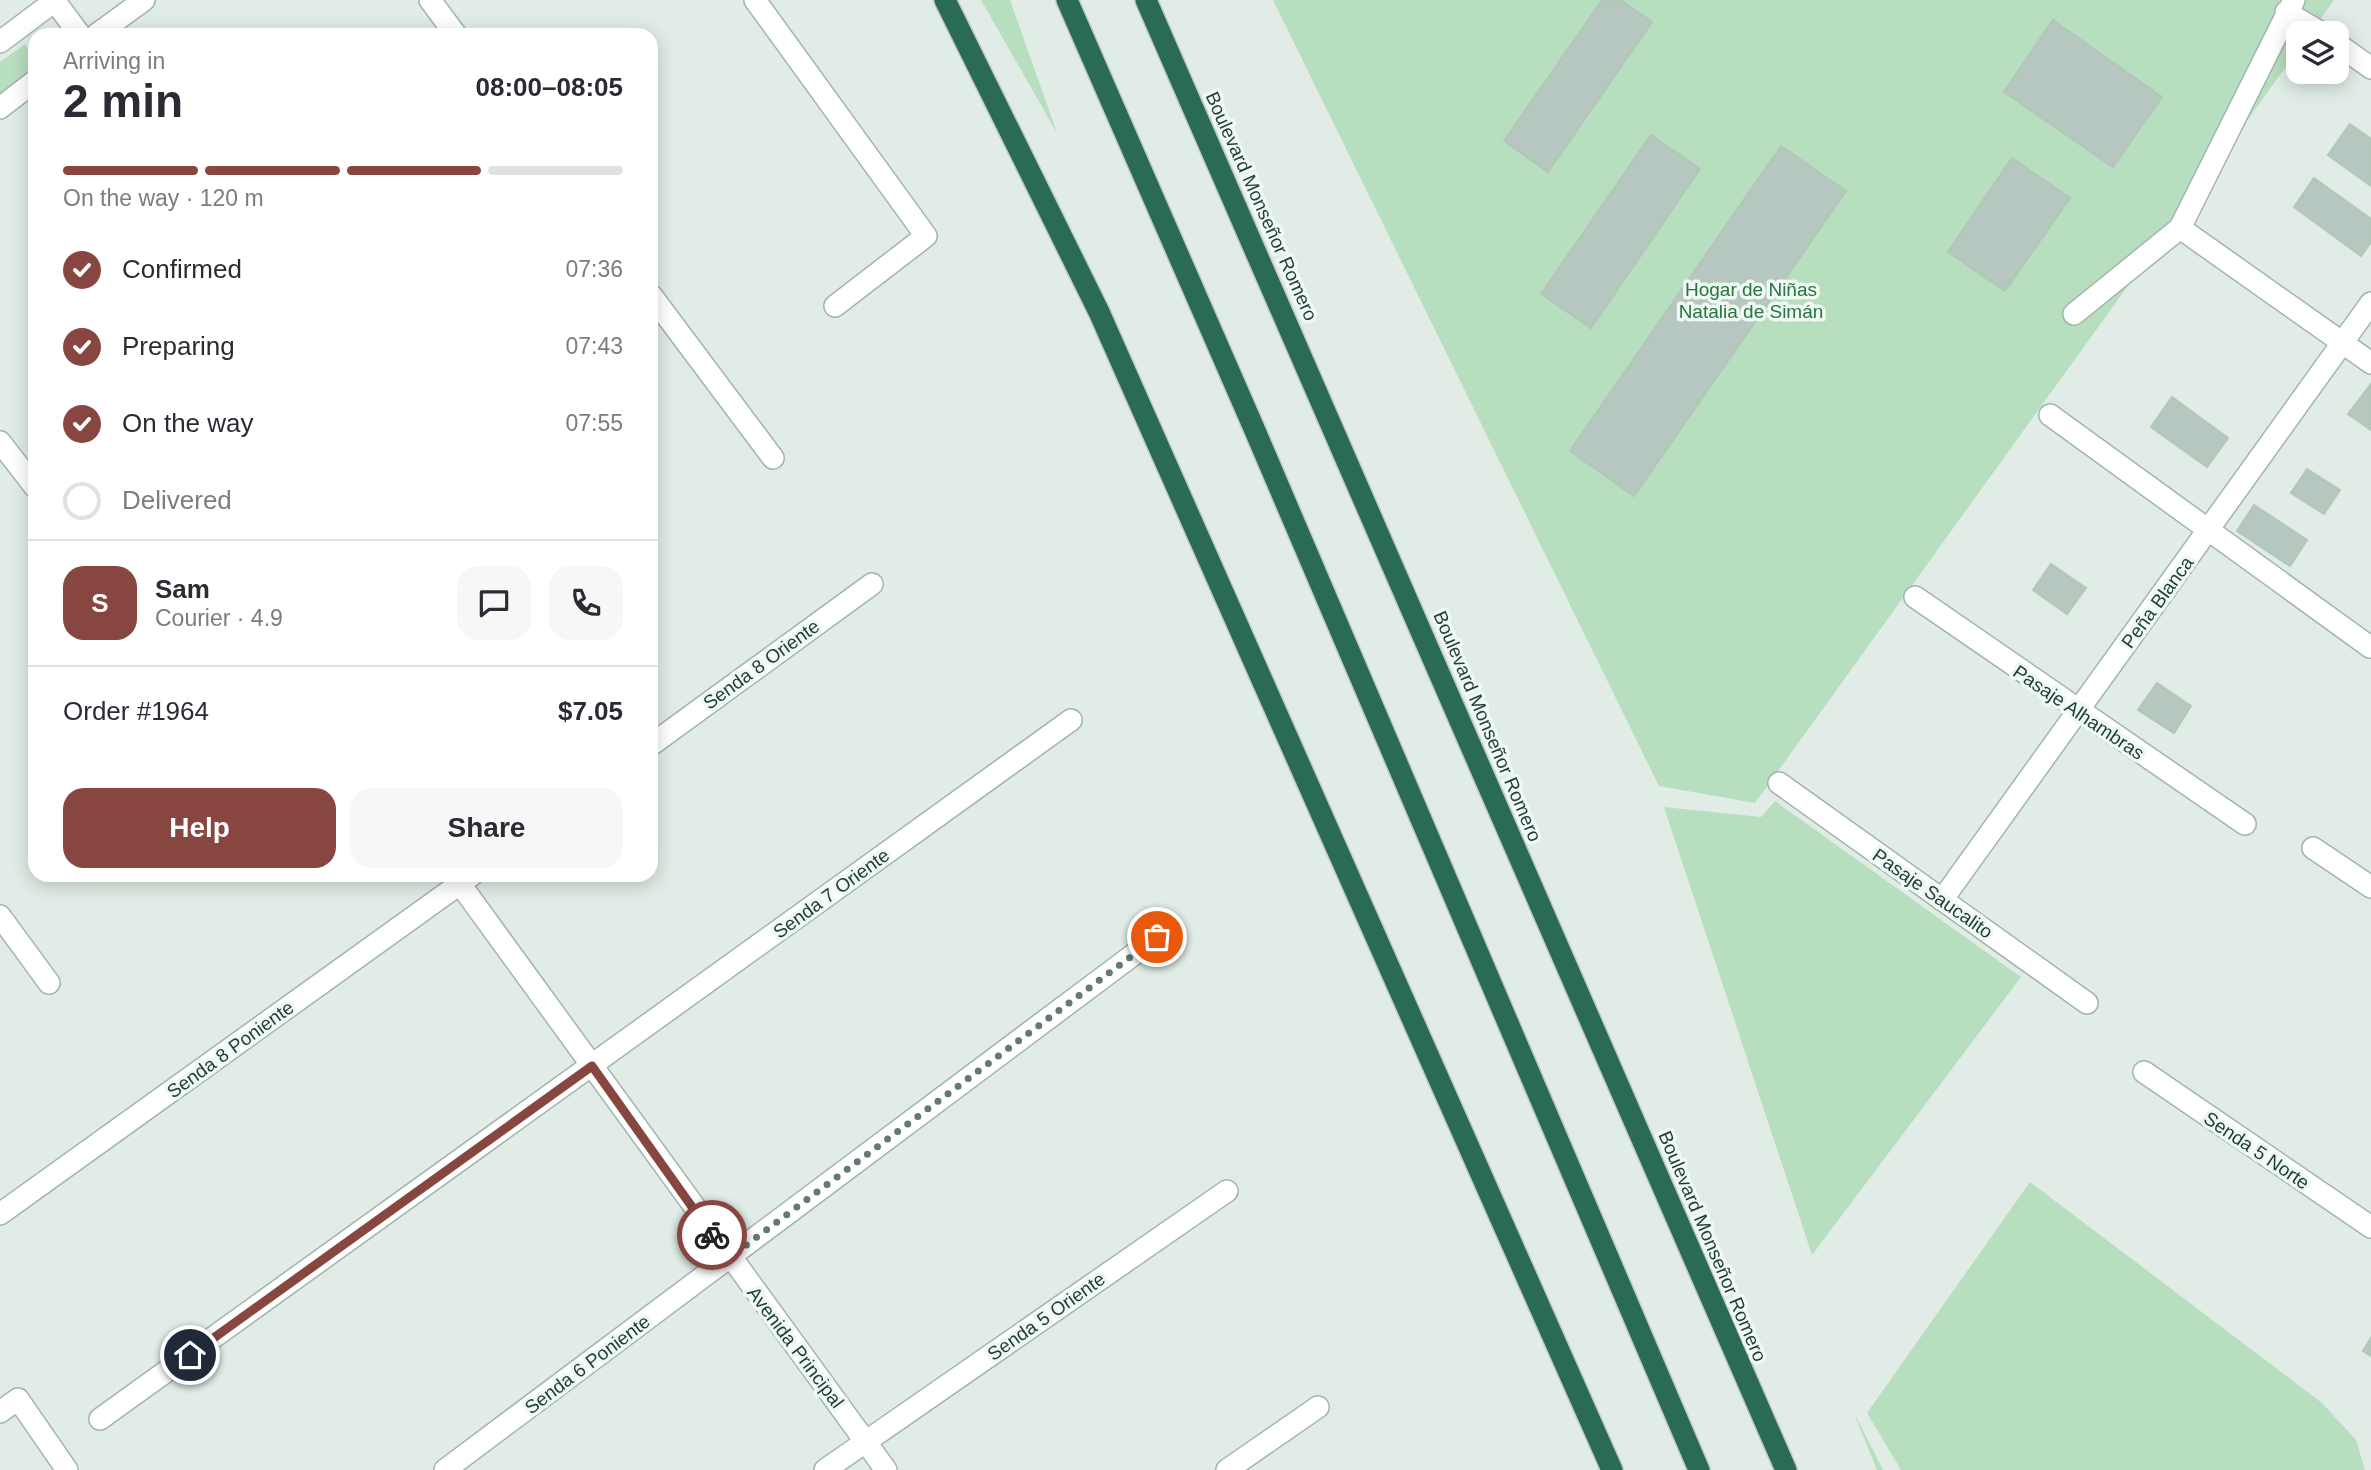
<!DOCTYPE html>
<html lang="en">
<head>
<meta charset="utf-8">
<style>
	:root { --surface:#fff; --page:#f7f7f7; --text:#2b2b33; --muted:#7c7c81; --line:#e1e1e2; --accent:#884640 }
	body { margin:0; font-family:Arial,sans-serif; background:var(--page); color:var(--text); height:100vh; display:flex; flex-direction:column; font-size:26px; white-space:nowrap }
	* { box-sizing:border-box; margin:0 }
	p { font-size:23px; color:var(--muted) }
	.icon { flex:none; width:38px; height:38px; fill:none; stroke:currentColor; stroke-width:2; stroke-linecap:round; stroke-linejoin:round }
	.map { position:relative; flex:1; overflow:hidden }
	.panel { position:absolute; left:28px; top:28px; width:630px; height:854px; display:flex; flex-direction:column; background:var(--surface); border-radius:21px; box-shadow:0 4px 18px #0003 }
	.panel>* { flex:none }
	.tools { position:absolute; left:2286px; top:21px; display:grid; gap:14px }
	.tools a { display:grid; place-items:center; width:63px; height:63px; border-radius:14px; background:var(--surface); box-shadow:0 4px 18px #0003; font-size:35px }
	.pin { position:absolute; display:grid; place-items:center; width:60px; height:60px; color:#fff; margin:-30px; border:4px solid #fff; border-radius:50%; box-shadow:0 2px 7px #0007 }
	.courier { position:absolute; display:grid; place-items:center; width:70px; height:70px; margin:-35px; border:5px solid #884640; border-radius:50%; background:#fff; color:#222; box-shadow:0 2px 9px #0007 }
	.headline em { font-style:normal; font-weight:600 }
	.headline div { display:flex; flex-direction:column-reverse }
	.headline { display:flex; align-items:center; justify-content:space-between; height:119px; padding:0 35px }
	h1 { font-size:46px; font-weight:600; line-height:52px }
	.bar { display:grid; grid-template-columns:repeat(4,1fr); gap:10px 7px; align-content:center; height:84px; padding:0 35px }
	.bar i { height:9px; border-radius:5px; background:var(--line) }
	.bar .on { background:var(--accent) }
	.bar p { grid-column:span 4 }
	.line { display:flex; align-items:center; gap:18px; padding:0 35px; border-top:2px solid var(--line) }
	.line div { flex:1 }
	.round { display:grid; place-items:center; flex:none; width:74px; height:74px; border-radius:21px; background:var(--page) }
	ol { padding:0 35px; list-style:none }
	li { display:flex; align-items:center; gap:21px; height:77px }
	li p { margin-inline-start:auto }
	li .icon { padding:7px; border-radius:50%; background:var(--accent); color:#fff; stroke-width:4 }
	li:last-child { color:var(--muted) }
	li i { width:38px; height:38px; border:4px solid var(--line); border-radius:50% }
	.cta { display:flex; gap:14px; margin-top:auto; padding:14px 35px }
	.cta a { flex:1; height:80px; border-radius:21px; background:var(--accent); color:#fff; font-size:28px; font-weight:600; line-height:80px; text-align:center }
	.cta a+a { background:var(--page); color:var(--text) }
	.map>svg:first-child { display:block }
	.green { fill:#b7debe }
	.building { fill:#b5c7be; stroke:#b2c6bb; stroke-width:2 }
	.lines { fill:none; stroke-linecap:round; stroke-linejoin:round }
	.street-casing { stroke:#a2b4ac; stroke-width:24 }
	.highway-casing { stroke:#c0c9c6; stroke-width:24 }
	.street { stroke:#fff; stroke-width:21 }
	.highway { stroke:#2a6b57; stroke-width:21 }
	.done { stroke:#637a71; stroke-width:7; stroke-dasharray:0 12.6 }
	.route { stroke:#884640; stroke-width:9 }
	.labels { text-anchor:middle; stroke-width:7; stroke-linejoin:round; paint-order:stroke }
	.street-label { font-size:19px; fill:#1f3d32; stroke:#f0f8f3 }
	.park-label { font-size:19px; fill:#27763e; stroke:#f0f8f3 }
</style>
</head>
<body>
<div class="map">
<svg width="2371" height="1470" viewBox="0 0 2371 1470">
	<rect width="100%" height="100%" fill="#e0ece5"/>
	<path class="green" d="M 981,0 L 1010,0 L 1057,133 Z
		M 1273,0 L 2334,0 L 2310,33 L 2298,33 L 2298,50 L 1755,803 L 1659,786 Z
		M 25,44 L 35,57 L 35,73 L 0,99 L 0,62 Z
		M 1775,801 L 2021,977 L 1812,1255 L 1664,807 L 1761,817 Z
		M 2030,1182 L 2322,1403 L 2356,1440 L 2365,1470 L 1901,1470 L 1867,1413 Z
		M 1853,1411 L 1883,1470 L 1877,1470 Z"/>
	<path class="building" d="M 1602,0 L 1621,0 L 1652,22 L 1548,172 L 1504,141 Z
		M 2053,20 L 2162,97 L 2113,167 L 2004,92 Z
		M 2350,124 L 2371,139 L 2371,186 L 2328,155 Z
		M 1651,135 L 1700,169 L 1591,328 L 1541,294 Z
		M 1781,146 L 1846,191 L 1634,496 L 1570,451 Z
		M 2012,158 L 2070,198 L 2005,291 L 1948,252 Z
		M 2314,178 L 2371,219 L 2371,242 L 2361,256 L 2294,207 Z
		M 2371,384 L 2371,430 L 2348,414 Z
		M 2172,397 L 2228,438 L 2207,467 L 2151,427 Z
		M 2307,469 L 2340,490 L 2324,514 L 2291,493 Z
		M 2254,505 L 2307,540 L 2290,566 L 2237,531 Z
		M 2051,564 L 2086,588 L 2067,614 L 2033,590 Z
		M 2157,683 L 2191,706 L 2174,733 L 2138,710 Z
		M 2371,1338 L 2371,1356 L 2363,1351 Z"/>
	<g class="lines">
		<g class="street-casing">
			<path id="street" d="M 54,0 L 80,35
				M 430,0 L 456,35
				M 755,0 L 926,236 L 835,306
				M 2286,12 L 2322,33
				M 96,35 L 144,0
				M 0,42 L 56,0
				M 2336,43 L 2371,68
				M 0,108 L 35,81
				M 2180,228 L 2371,363
				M 651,295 L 773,458
				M 2074,314 L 2180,228 L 2294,0
				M 2050,415 L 2370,647
				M 0,442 L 35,487
				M 1915,597 L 2245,824
				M 651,745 L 872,584
				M 1779,783 L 2087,1003
				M 2313,848 L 2371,887
				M 460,884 L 886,1470
				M 1942,900 L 2371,303
				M 0,916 L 49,983
				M 2144,1072 L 2371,1227
				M 0,1214 L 472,875
				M 0,1412 L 18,1399 L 67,1470
				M 100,1419 L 1071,720
				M 445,1470 L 1157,937
				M 825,1470 L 1227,1191
				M 1227,1470 L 1318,1407"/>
		</g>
		<g class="highway-casing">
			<path id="highway" d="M 945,0 L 1099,312 L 1612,1470
				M 1067,0 L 1253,426 L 1699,1470
				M 1146,0 L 1786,1470"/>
		</g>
		<use href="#street" class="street"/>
		<use href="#highway" class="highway"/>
	</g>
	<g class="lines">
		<path class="done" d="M 712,1235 L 729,1258 L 1157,937"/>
		<path class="route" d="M 190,1355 L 592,1066 L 712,1235"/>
	</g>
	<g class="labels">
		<g class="street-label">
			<text transform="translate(1262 206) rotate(66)" y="7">Boulevard Monseñor Romero</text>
			<text transform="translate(2157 602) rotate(-54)" y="7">Peña Blanca</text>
			<text transform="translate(761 664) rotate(-36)" y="7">Senda 8 Oriente</text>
			<text transform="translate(2079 712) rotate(34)" y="7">Pasaje Alhambras</text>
			<text transform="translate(1488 726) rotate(67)" y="7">Boulevard Monseñor Romero</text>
			<text transform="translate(831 893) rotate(-36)" y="7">Senda 7 Oriente</text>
			<text transform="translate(1933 893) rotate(35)" y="7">Pasaje Saucalito</text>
			<text transform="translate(230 1049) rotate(-36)" y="7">Senda 8 Poniente</text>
			<text transform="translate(2257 1150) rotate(34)" y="7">Senda 5 Norte</text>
			<text transform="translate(1713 1246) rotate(67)" y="7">Boulevard Monseñor Romero</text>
			<text transform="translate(1046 1316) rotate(-35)" y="7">Senda 5 Oriente</text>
			<text transform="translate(796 1347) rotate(53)" y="7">Avenida Principal</text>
			<text transform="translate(587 1364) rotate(-37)" y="7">Senda 6 Poniente</text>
		</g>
		<g class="park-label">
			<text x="1751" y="296">Hogar de Niñas<tspan x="1751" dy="22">Natalia de Simán</tspan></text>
		</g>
	</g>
</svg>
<div class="tools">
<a><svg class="icon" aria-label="layers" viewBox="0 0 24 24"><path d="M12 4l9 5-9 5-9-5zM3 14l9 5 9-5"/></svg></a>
</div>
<div class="pin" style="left:1157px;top:937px;background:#ea580c"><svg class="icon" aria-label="bag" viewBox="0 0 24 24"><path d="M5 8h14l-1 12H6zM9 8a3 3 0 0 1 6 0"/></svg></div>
<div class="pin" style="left:190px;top:1355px;background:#1f2937"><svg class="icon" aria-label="home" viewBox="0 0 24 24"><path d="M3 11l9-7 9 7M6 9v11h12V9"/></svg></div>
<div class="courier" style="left:712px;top:1235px"><svg class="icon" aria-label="bike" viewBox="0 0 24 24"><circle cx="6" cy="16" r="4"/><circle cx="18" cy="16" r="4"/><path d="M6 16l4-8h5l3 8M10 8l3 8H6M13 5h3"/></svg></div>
<section class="panel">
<div class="headline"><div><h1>2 min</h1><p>Arriving in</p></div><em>08:00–08:05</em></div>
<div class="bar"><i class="on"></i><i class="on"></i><i class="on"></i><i></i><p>On the way · 120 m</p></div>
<ol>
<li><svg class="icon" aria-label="check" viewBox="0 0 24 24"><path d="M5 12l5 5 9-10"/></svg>Confirmed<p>07:36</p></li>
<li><svg class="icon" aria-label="check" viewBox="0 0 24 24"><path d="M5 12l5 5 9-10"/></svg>Preparing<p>07:43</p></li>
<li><svg class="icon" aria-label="check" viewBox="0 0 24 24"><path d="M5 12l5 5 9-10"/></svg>On the way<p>07:55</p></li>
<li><i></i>Delivered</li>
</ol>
<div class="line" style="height:126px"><b class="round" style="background:var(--accent);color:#fff">S</b><div><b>Sam</b><p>Courier · 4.9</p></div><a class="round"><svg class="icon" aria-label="chat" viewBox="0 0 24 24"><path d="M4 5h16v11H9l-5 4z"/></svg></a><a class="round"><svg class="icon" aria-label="phone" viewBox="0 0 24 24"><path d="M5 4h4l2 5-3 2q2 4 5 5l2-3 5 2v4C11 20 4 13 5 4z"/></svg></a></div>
<div class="line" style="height:91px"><div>Order #1964</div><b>$7.05</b></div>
<div class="cta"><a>Help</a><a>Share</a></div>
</section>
</div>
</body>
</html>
